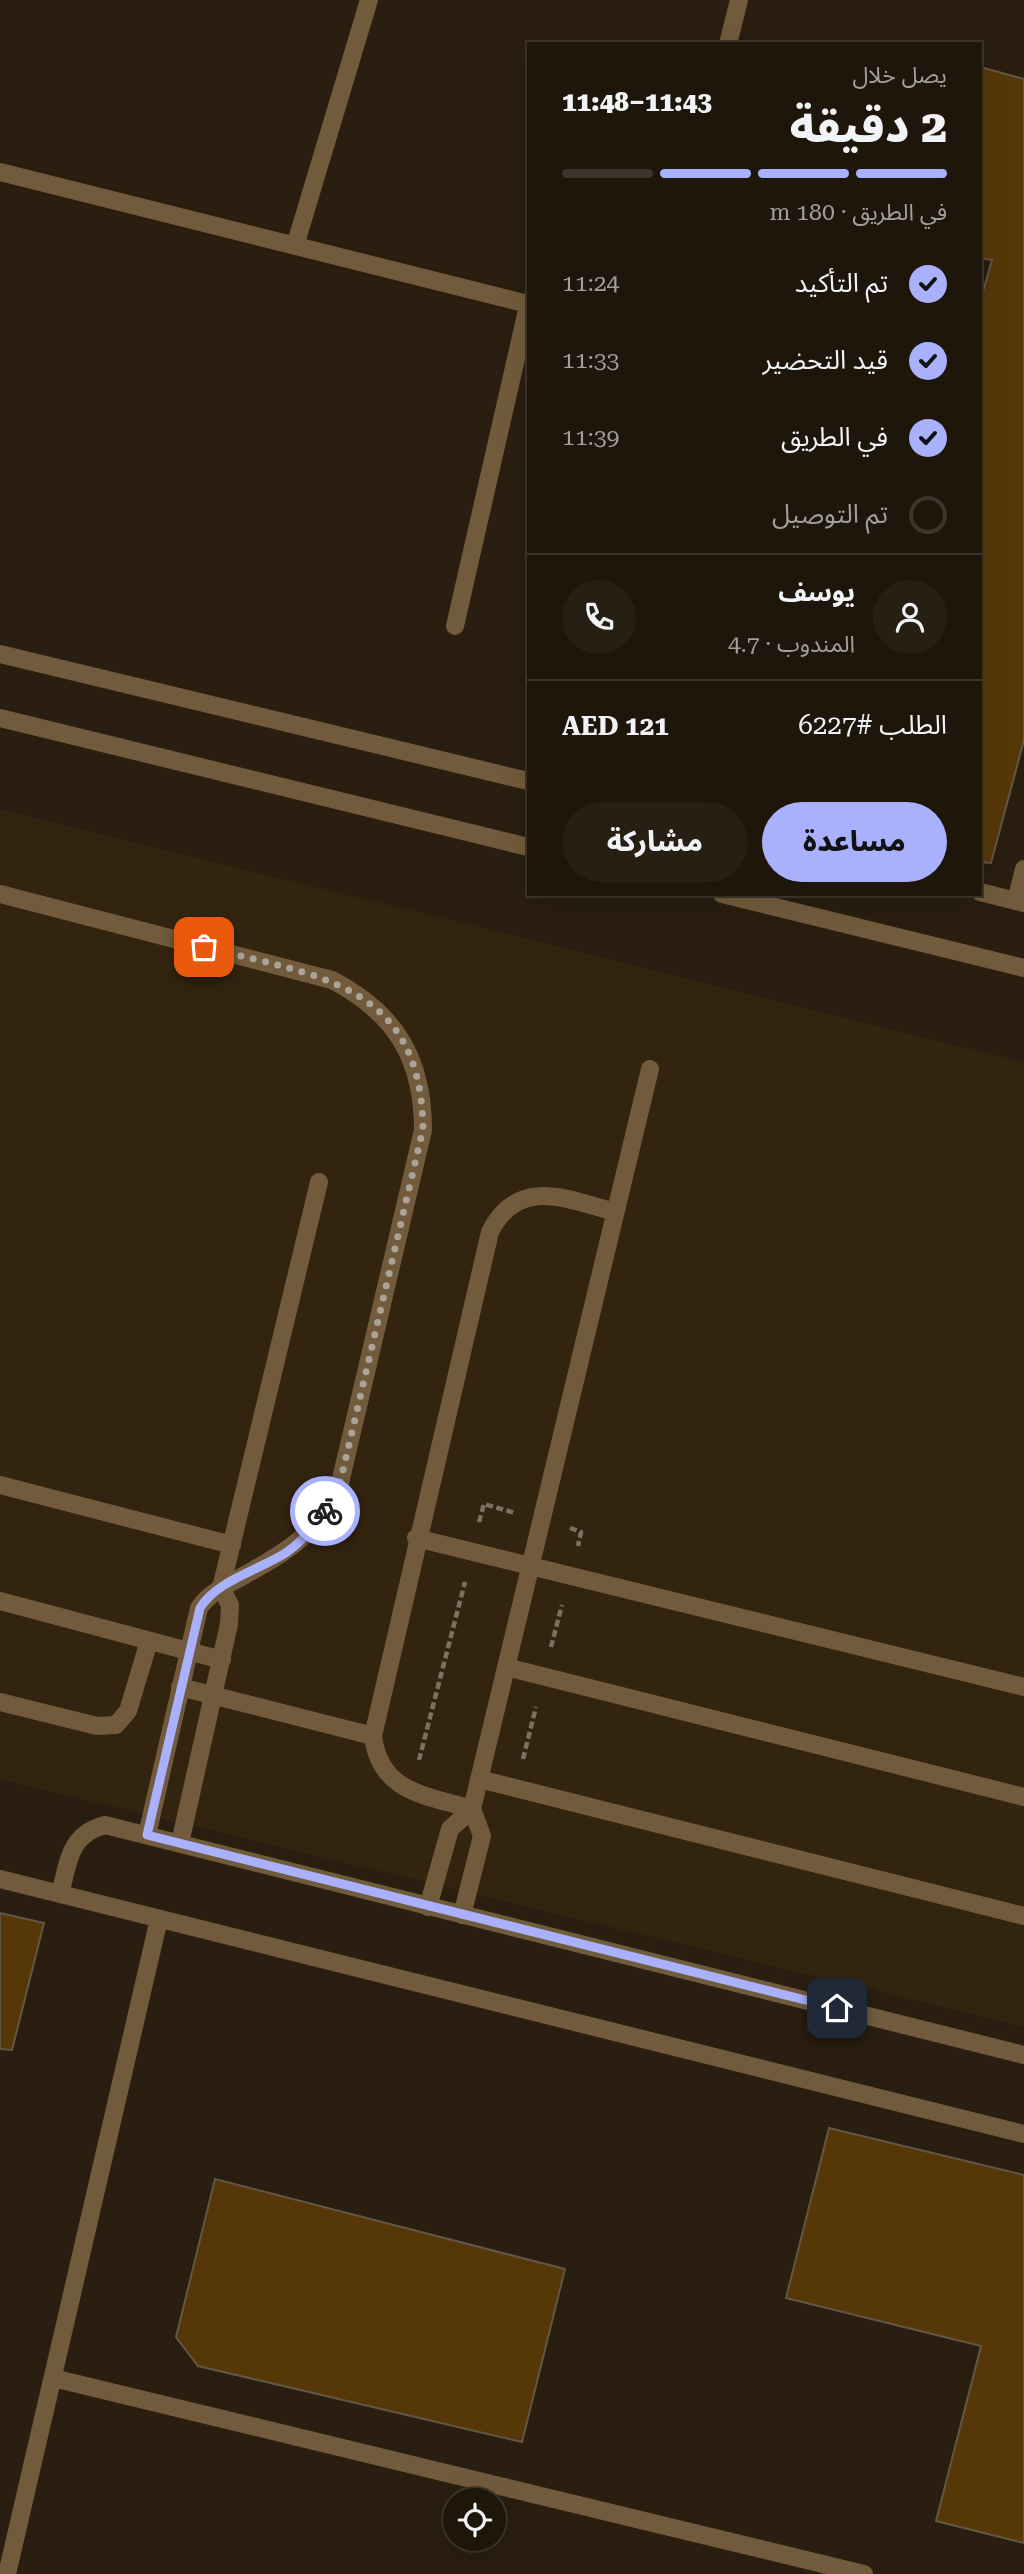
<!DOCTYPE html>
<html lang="ar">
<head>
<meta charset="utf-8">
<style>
	:root { --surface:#1f160b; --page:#271f14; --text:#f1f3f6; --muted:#a19f9d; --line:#3c352c; --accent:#a9b0fc }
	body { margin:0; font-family:"Roboto Serif","Noto Sans Arabic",serif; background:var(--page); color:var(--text); direction:rtl; height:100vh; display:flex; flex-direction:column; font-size:26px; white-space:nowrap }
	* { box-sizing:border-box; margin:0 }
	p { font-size:23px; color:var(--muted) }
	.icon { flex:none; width:38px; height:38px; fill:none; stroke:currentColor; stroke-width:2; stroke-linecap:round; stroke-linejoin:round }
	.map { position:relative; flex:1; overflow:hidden; direction:ltr }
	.panel { position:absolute; left:527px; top:42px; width:455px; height:854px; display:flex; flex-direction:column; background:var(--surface); border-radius:0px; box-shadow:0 7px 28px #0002,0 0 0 2px var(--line); direction:rtl }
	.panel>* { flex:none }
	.buttons { position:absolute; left:443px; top:2488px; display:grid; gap:14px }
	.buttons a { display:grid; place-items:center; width:63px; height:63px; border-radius:50%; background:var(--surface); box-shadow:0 7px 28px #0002,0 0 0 2px var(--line); font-size:35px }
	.pin { position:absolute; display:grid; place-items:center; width:60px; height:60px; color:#fff; margin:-30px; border-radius:14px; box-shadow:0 4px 10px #0006 }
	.courier { position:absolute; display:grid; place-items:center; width:70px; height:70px; margin:-35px; border:5px solid #a9b0fc; border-radius:50%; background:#fff; color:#222; box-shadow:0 2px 9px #0007 }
	.overview em { font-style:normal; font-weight:800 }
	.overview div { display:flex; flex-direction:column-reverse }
	.overview { display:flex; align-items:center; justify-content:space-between; height:119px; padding:0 35px }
	h1 { font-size:46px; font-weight:800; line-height:52px }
	.bar { display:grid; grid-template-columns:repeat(4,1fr); gap:10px 7px; align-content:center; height:84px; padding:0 35px }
	.bar i { height:9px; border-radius:5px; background:var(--line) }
	.bar .on { background:var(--accent) }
	.bar p { grid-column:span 4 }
	.line { display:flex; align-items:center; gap:18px; padding:0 35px; border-top:2px solid var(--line) }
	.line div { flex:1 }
	.round { display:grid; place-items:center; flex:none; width:74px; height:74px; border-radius:37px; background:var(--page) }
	ol { padding:0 35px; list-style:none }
	li { display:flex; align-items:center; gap:21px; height:77px }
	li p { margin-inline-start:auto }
	li .icon { padding:7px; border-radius:50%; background:var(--accent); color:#111; stroke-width:4 }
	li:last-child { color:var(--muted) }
	li i { width:38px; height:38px; border:4px solid var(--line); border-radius:50% }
	.primary-button { display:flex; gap:14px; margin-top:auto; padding:14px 35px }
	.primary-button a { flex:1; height:80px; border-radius:42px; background:var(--accent); color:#111; font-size:28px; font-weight:800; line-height:80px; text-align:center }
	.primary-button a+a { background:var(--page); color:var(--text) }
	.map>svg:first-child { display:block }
	.built { fill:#332410 }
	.building { fill:#563808; stroke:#625645; stroke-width:2 }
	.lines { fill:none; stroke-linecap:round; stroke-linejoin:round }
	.path { stroke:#7a7164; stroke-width:4.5; stroke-dasharray:7 3.5; stroke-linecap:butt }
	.minor { stroke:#725b3c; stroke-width:18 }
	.done { stroke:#aca398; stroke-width:7; stroke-dasharray:0 12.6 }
	.route { stroke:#a9b0fc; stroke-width:9 }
</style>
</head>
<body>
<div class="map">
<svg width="1024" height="2574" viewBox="0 0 1024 2574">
	<rect width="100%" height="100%" fill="#291e0f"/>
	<path class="built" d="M 0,809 L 1024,1062 L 1024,2027 L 0,1779 Z"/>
	<path class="building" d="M 980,67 L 1024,79 L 1024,740 L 991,863 L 980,862 L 980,302 L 992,260 L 980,258 Z
		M 0,1913 L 44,1923 L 12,2050 L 0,2049 Z
		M 829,2128 L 1024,2175 L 1024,2543 L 936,2521 L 981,2346 L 786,2298 Z
		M 215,2179 L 565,2269 L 522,2442 L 198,2366 L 176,2337 Z"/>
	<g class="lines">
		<path class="path" d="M 479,1522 L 484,1504 L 515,1513
			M 570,1528 L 581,1532 L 578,1546
			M 551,1647 L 562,1605
			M 523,1759 L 536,1707
			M 419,1760 L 465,1582"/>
		<path class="minor" d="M 728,44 L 739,0
			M 0,172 L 528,304
			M 295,246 L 369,0
			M 455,626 L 528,306
			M 0,654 L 528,781
			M 0,718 L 528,847
			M 980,892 L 1024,903
			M 0,894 L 332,980 C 395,1013 423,1058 423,1130 L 340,1483 C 318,1533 290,1550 243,1576 C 227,1585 210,1592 199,1608 L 147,1835
			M 722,894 L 1024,968
			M 1016,901 L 1024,869
			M 0,1485 L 232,1545
			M 416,1538 L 1024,1687
			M 0,1601 L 222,1660
			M 506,1667 L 1024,1797
			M 180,1687 L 373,1736
			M 0,1702 L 97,1726 L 116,1725 L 128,1711 L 149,1641
			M 479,1779 L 1024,1916
			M 472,1809 C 426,1795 380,1793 373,1736 L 490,1232 C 518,1176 567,1199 615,1212
			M 180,1843 L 229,1624 L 230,1605 L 221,1588 L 319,1182
			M 0,1879 L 1024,2134
			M 60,1894 C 69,1862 68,1835 105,1825 L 1024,2055
			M 428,1907 L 450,1829 L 472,1809
			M 462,1915 L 482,1836 L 472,1809 L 650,1069
			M 53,2378 L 864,2574
			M 7,2574 L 159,1919"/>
	</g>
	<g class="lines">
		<path class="done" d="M 204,947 C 318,976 421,983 423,1129 L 340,1483 L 325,1511"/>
		<path class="route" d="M 325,1511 C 315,1526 303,1541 287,1552 C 260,1570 217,1580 200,1608 L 147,1835 L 837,2008"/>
	</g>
</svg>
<div class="buttons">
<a><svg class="icon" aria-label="locate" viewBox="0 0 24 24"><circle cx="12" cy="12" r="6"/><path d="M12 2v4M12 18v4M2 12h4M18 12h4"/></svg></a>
</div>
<div class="pin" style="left:204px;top:947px;background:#ea580c"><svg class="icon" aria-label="bag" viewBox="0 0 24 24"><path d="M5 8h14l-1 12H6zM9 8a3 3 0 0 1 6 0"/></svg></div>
<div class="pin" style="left:837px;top:2008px;background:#1f2937"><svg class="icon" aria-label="home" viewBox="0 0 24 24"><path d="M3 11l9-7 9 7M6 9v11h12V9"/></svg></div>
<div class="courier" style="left:325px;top:1511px"><svg class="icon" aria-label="bike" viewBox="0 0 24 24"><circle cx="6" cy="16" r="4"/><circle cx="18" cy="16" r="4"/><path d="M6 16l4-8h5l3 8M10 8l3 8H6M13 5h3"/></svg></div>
<section class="panel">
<div class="overview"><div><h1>2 دقيقة</h1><p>يصل خلال</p></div><em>11:43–11:48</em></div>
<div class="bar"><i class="on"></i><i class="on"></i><i class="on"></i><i></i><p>في الطريق · 180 m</p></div>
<ol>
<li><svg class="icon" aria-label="check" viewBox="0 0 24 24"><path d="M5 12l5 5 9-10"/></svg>تم التأكيد<p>11:24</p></li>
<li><svg class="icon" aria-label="check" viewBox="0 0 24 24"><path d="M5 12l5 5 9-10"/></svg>قيد التحضير<p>11:33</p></li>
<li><svg class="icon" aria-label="check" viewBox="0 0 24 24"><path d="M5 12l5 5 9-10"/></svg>في الطريق<p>11:39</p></li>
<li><i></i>تم التوصيل</li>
</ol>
<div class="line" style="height:126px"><a class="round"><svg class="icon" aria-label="person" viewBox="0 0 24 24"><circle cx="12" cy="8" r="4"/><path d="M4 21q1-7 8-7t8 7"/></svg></a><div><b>يوسف</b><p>المندوب · 4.7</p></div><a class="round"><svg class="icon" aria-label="phone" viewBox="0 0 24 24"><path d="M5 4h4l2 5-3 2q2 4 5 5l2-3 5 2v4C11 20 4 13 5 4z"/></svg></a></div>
<div class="line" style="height:91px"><div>الطلب #6227</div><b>AED 121</b></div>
<div class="primary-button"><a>مساعدة</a><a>مشاركة</a></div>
</section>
</div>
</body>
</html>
